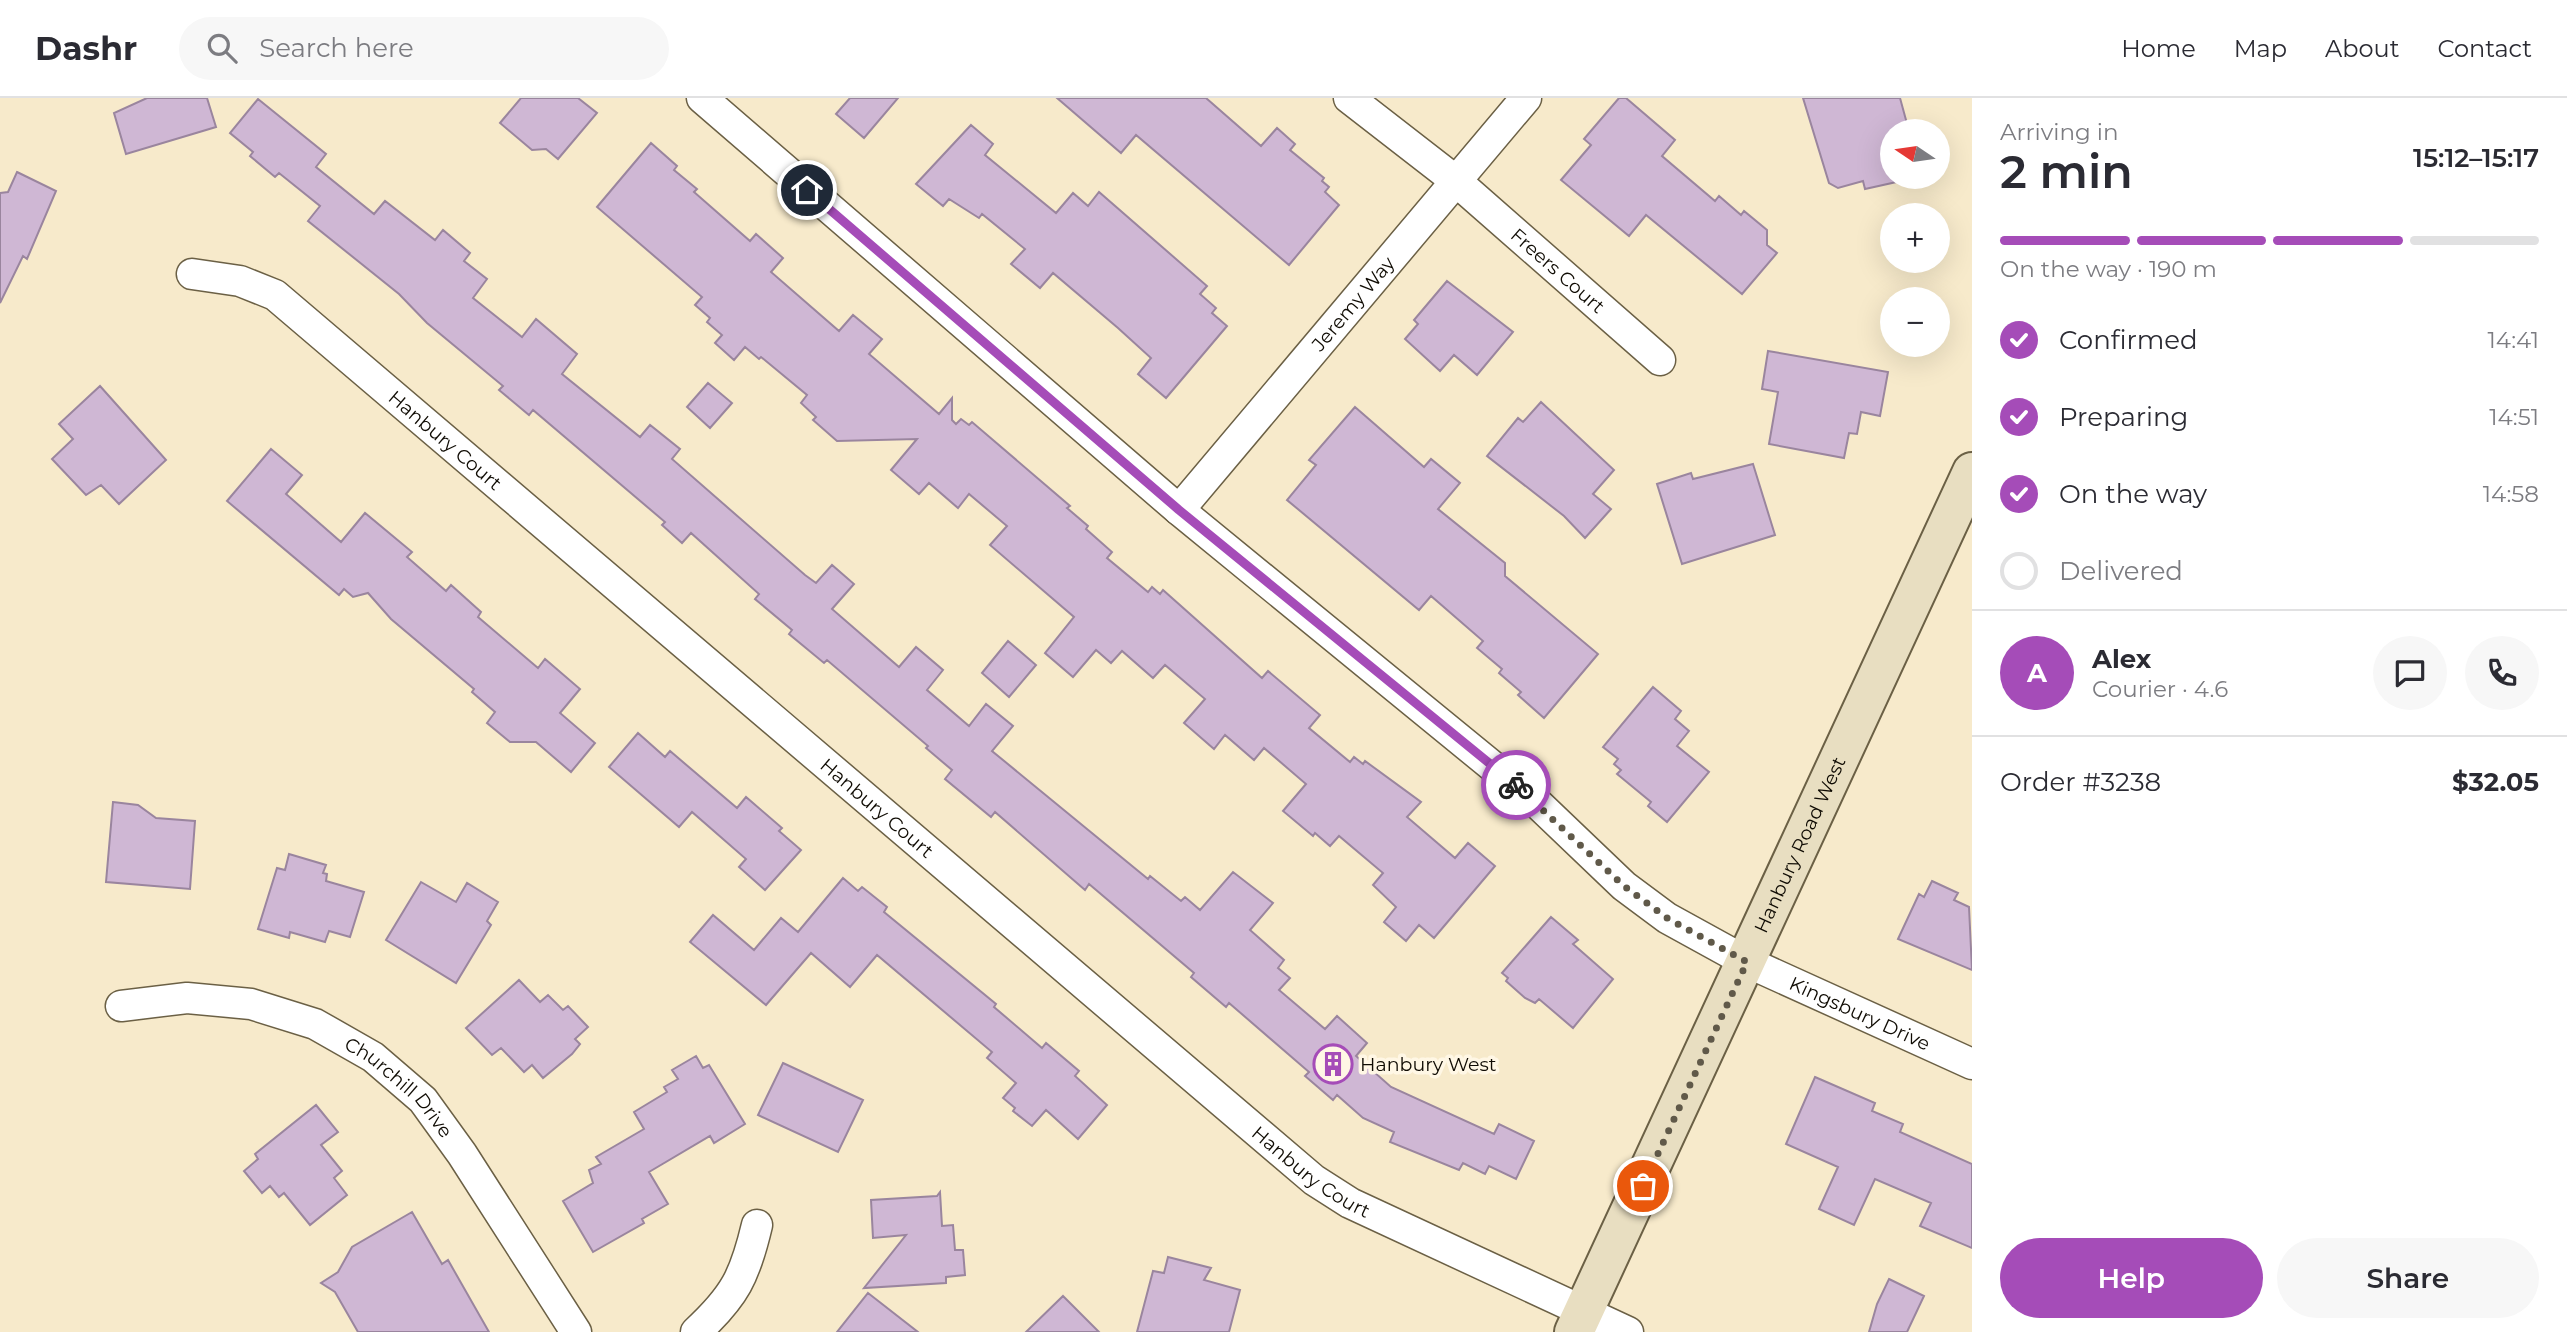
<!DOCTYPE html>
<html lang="en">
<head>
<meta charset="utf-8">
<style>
	:root { --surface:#fff; --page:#f7f7f7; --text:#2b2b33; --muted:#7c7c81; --line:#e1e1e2; --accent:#a54cb8 }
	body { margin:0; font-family:Montserrat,sans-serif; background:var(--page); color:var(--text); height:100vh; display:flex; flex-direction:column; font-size:26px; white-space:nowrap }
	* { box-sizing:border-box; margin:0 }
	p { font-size:23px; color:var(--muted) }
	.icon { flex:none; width:38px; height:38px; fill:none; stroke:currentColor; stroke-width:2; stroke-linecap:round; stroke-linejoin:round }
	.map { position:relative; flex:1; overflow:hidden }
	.sheet { display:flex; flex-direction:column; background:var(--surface); width:595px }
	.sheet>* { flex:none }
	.needle { width:46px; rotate:283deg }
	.controls { position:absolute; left:1880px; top:21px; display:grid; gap:14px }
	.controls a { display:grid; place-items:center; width:70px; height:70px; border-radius:50%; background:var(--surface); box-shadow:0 7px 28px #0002; font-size:35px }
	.pin { position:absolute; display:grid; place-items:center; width:60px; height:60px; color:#fff; margin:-30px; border:4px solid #fff; border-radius:50%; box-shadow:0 2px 7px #0007 }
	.courier { position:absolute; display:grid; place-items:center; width:70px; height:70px; margin:-35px; border:5px solid #a54cb8; border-radius:50%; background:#fff; color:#222; box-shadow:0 2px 9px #0007 }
	.headline em { font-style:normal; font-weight:600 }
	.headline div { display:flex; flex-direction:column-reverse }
	.headline { display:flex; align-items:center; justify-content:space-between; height:119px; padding:0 28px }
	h1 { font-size:46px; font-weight:600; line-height:52px }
	.bar { display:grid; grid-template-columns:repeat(4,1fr); gap:10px 7px; align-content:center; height:84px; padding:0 28px }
	.bar i { height:9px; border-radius:5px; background:var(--line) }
	.bar .selected { background:var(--accent) }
	.bar p { grid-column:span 4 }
	.line { display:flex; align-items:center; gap:18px; padding:0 28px; border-top:2px solid var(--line) }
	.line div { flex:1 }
	.round { display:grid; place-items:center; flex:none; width:74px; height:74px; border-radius:37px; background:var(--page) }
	ol { padding:0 28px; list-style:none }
	li { display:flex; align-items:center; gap:21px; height:77px }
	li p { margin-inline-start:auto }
	li .icon { padding:7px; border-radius:50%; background:var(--accent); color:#fff; stroke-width:4 }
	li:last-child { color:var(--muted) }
	li i { width:38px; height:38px; border:4px solid var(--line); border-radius:50% }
	.primary-button { display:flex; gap:14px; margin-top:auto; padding:14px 28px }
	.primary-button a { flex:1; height:80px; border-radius:42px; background:var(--accent); color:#fff; font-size:28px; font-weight:600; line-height:80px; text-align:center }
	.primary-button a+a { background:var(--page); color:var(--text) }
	header { display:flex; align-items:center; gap:42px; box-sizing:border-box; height:98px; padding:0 35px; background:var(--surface); border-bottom:2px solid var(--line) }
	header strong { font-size:33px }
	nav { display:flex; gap:38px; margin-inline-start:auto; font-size:24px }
	.search { width:490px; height:63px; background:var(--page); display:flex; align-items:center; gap:18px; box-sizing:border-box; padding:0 24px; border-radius:38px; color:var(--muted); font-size:26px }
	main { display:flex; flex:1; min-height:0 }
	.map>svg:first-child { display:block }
	.building { fill:#cfb7d4; stroke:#9a859e; stroke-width:2 }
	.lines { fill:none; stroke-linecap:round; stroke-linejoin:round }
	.minor-casing { stroke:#6b6045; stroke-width:33 }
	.secondary-casing { stroke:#6b6045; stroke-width:42 }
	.minor { stroke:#fff; stroke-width:30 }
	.secondary { stroke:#e8dec1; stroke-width:38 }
	.done { stroke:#605949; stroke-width:7; stroke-dasharray:0 12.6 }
	.route { stroke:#a54cb8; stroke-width:9 }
	.labels { text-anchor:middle; stroke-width:7; stroke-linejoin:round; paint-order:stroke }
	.street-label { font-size:19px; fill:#0f0b03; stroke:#fff7e5 }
	.poi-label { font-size:19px; fill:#0f0b03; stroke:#fff7e5; text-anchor:start }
</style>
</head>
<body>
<header>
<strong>Dashr</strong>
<div class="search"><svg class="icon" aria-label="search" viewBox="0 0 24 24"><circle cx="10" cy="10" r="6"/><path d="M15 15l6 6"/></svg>Search here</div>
<nav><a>Home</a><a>Map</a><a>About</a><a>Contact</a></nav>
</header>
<main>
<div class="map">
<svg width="1972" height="1234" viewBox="0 0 1972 1234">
	<rect width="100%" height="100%" fill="#f7eacb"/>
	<path class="building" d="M 147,0 L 207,0 L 216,29 L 126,56 L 114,15 Z
		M 521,0 L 578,0 L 597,15 L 558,61 L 546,51 L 532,52 L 500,25 Z
		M 850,0 L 898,0 L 864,40 L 836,16 Z
		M 1057,0 L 1206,0 L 1261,48 L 1277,30 L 1295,46 L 1290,52 L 1324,80 L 1322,83 L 1329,89 L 1325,94 L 1339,107 L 1289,167 L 1136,37 L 1121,55 Z
		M 1619,0 L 1626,0 L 1675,42 L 1662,58 L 1715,103 L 1719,98 L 1741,117 L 1744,113 L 1767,132 L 1767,147 L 1777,155 L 1742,196 L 1646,117 L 1629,138 L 1561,82 L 1591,47 L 1584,41 Z
		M 1803,0 L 1900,0 L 1909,33 L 1892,33 L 1892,79 L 1919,79 L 1865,91 L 1863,83 L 1838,90 L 1829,85 Z
		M 258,1 L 326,56 L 316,69 L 374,116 L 385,103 L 435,142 L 443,132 L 470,155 L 464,163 L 487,181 L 473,200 L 522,239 L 536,221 L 577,256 L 562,276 L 640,339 L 650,327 L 680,351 L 672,361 L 805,477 L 816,485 L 832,467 L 854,486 L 832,511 L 899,569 L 916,549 L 943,572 L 927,592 L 969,628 L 986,606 L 1013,628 L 992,653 L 1148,781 L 1150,778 L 1181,803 L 1185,799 L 1200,812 L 1233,774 L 1273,805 L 1250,832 L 1284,862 L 1278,870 L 1290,880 L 1279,892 L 1325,931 L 1337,918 L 1367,945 L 1356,958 L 1391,989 L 1494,1036 L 1499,1026 L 1534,1043 L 1516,1081 L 1489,1068 L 1485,1076 L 1463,1065 L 1459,1072 L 1390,1044 L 1394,1034 L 1363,1020 L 1337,997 L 1333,1002 L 1305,978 L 1309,974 L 1229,905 L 1226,909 L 1191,879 L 1194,875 L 1089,786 L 1085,792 L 995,714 L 991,719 L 945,681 L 952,672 L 926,650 L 928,648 L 827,562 L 824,565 L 789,536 L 792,532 L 755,501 L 759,496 L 691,435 L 682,445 L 662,427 L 665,424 L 533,312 L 529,317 L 499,292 L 503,288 L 427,225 L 399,196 L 308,123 L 320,108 L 279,75 L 275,79 L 250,58 L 253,54 L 230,35 Z
		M 971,27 L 993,46 L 985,57 L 1056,115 L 1073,95 L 1088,108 L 1099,94 L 1207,188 L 1200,196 L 1216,210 L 1212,215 L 1227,228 L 1166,300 L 1138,276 L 1151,260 L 1118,230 L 1053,175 L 1040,190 L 1011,166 L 1025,151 L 982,116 L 979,120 L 949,101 L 943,108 L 916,86 Z
		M 651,45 L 677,68 L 674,72 L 697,91 L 694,94 L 750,143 L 756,136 L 783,160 L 771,174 L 839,233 L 853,217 L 882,241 L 869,256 L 939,316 L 952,300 L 952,322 L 956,326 L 961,321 L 969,327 L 972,324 L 1070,408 L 1067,410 L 1088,428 L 1086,431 L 1112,454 L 1107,460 L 1148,494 L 1152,489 L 1160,496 L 1163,492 L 1262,580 L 1268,573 L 1320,617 L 1309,630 L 1350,664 L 1354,659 L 1363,666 L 1365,663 L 1421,704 L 1407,719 L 1455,760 L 1468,745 L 1495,768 L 1434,840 L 1419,827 L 1406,843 L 1384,824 L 1396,809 L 1373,787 L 1383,775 L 1339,738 L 1330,748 L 1315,735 L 1313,738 L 1283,713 L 1306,686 L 1264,650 L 1254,662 L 1225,637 L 1214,651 L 1184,625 L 1205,601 L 1165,567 L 1153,580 L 1122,553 L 1111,565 L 1096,552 L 1073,579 L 1045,555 L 1074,519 L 990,447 L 1007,428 L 969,396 L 958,410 L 929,385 L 919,396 L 891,372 L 917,341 L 837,343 L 813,322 L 816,319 L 801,305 L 807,297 L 761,259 L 759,261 L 745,249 L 734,262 L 715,245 L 722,237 L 707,224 L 710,220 L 695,207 L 702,199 L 597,109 Z
		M 17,74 L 56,93 L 27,161 L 23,158 L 0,205 L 0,95 L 8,94 Z
		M 1447,183 L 1513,234 L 1477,277 L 1454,257 L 1440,273 L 1405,241 L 1418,226 L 1414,222 Z
		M 1768,253 L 1888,274 L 1880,318 L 1861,314 L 1857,336 L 1849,335 L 1844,360 L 1769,346 L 1778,294 L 1762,291 Z
		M 708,285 L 732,305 L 710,330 L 687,309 Z
		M 100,288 L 166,362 L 119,406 L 101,387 L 86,397 L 52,361 L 73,341 L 59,326 Z
		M 1541,304 L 1614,372 L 1593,396 L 1611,411 L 1585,440 L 1564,418 L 1487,358 L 1518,320 L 1523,324 Z
		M 1355,309 L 1424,369 L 1431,361 L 1460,385 L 1438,411 L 1505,465 L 1505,478 L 1598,556 L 1544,620 L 1518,597 L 1521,594 L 1499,575 L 1502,571 L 1477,550 L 1483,543 L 1431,498 L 1419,512 L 1287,402 L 1316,367 L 1309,362 Z
		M 271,351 L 302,377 L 286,396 L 341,444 L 365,415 L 412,454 L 407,459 L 446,493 L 451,487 L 481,514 L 478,519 L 538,570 L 545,561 L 580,591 L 560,615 L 595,645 L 571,674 L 536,644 L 510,644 L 487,625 L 495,614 L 472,594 L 474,591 L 391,521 L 368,495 L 353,499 L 344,491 L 339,497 L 227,403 Z
		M 1753,366 L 1775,437 L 1682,466 L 1657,386 L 1691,375 L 1693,381 Z
		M 1008,543 L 1036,567 L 1009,599 L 982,575 Z
		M 1653,589 L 1681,613 L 1675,621 L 1689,633 L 1677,648 L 1709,674 L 1667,724 L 1648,708 L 1651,704 L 1617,676 L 1621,672 L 1614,666 L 1618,661 L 1603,649 Z
		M 638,635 L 665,659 L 670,653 L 737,710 L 746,699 L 782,730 L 779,733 L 801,752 L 765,792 L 739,769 L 746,761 L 692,714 L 679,729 L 609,669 Z
		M 113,704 L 138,707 L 156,720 L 195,723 L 190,791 L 106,784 Z
		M 289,756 L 326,767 L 323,775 L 327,776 L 326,783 L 364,794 L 350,839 L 329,833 L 325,844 L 290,834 L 289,840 L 258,831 L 277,770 L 285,772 Z
		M 843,780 L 858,793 L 862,789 L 887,809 L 884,814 L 996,906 L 994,909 L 1042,950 L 1046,945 L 1079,973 L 1075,978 L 1107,1007 L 1078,1041 L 1046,1012 L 1032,1028 L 1013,1013 L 1015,1010 L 1003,1000 L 1016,985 L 987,960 L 992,954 L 877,857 L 850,889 L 811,855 L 766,907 L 690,844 L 713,817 L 754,852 L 781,820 L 798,834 Z
		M 1932,783 L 1958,795 L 1954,802 L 1969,809 L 1972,872 L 1898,841 L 1919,796 L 1924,799 Z
		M 421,784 L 456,804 L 467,785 L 498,804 L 487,823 L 491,827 L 456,885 L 386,842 Z
		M 1551,819 L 1578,842 L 1573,846 L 1613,881 L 1573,930 L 1539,901 L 1535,905 L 1525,900 L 1506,883 L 1508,880 L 1502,875 Z
		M 519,882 L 540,904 L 548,897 L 563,912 L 568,908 L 588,929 L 575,941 L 580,946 L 572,956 L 543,980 L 532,967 L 524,974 L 501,950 L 492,957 L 466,930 Z
		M 696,958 L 703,970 L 709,967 L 745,1026 L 714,1045 L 710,1038 L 649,1074 L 668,1106 L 642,1121 L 644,1125 L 593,1154 L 563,1103 L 593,1085 L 589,1072 L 601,1066 L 596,1059 L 644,1031 L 634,1014 L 667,994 L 664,989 L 678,981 L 672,972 Z
		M 783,965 L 863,1002 L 838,1054 L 758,1017 Z
		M 1815,979 L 1875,1005 L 1872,1013 L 1903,1026 L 1900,1034 L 1972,1066 L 1972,1150 L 1920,1128 L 1931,1105 L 1875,1081 L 1854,1127 L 1819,1111 L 1838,1069 L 1786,1046 Z
		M 316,1007 L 338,1034 L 321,1047 L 342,1073 L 334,1080 L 347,1097 L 310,1127 L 284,1095 L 279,1099 L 270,1088 L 262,1095 L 244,1073 L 258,1061 L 255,1056 Z
		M 940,1094 L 942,1128 L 953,1127 L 955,1152 L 963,1152 L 965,1177 L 946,1179 L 946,1185 L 864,1190 L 906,1137 L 873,1140 L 871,1102 L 937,1098 Z
		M 412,1114 L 442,1166 L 448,1162 L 489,1234 L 358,1234 L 335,1194 L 321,1185 L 338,1174 L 352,1149 Z
		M 1168,1159 L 1211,1170 L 1204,1182 L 1240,1192 L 1229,1234 L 1137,1234 L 1153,1173 L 1164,1175 Z
		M 1889,1181 L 1924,1198 L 1907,1234 L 1869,1234 L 1877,1206 Z
		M 868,1195 L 918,1234 L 837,1234 Z
		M 1063,1198 L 1099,1234 L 1026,1234 Z"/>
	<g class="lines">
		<g class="minor-casing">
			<g id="minor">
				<path id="s1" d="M 702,0 L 1179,412 L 1535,703 L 1624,788 L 1667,820 L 1747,864 L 1972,966"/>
				<path id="s2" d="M 1349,0 L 1456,83 L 1660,262"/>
				<path id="s3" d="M 192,176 L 240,183 L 275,197 L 1314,1082 L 1350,1105 L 1628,1234"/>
				<path id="s4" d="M 1179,412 L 1526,0"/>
				<path id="s5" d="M 121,908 L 187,900 L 251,906 L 315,926 L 373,959 L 423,1002 L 462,1056 L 576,1234"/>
				<path d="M 696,1234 C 735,1198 745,1178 757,1127"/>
			</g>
		</g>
		<g class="secondary-casing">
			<g id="secondary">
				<path id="s6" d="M 1574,1234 L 1972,374"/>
			</g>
		</g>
		<use href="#minor" class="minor"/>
		<use href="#secondary" class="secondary"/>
	</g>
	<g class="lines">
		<path class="done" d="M 1516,687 L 1624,788 L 1667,820 L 1747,864 L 1643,1088"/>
		<path class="route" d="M 807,92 L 1179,412 L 1516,687"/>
	</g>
	<defs>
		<g id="building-ring" transform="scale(2.0125)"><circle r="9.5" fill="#fff7e5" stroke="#a54cb8" stroke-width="1.5"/><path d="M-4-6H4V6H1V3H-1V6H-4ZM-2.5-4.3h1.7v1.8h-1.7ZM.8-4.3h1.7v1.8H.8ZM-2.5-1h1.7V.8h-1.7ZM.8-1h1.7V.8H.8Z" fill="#a54cb8"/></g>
	</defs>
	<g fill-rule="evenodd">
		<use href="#building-ring" x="1333" y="966"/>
	</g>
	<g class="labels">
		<g class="street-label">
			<text dy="7" stroke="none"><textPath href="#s2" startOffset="271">Freers Court</textPath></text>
			<text dy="7" stroke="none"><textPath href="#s4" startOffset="270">Jeremy Way</textPath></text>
			<text dy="7" stroke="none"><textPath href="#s3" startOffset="310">Hanbury Court</textPath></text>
			<text dy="7" stroke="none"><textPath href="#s3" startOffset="877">Hanbury Court</textPath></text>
			<text dy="7" stroke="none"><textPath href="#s6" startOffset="537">Hanbury Road West</textPath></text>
			<text dy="7" stroke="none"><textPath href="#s1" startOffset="1482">Kingsbury Drive</textPath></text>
			<text dy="7" stroke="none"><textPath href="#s5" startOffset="304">Churchill Drive</textPath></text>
			<text dy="7" stroke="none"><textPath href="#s3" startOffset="1444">Hanbury Court</textPath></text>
		</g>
		<g class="poi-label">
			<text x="1360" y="973">Hanbury West</text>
		</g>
	</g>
</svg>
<div class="controls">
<a><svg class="needle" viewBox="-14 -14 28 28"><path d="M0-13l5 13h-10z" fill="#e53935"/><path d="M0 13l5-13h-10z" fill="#7c7c81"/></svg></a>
<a>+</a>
<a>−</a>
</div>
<div class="pin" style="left:1643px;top:1088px;background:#ea580c"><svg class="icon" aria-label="bag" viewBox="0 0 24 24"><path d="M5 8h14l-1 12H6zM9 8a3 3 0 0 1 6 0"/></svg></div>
<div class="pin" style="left:807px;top:92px;background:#1f2937"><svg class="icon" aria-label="home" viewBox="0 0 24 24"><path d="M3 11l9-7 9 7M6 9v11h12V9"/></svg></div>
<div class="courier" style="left:1516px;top:687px"><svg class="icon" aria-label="bike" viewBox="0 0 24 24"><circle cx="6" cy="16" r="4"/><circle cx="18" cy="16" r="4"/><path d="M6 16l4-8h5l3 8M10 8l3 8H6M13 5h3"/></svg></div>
</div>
<section class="sheet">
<div class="headline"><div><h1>2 min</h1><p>Arriving in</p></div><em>15:12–15:17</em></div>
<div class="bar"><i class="selected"></i><i class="selected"></i><i class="selected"></i><i></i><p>On the way · 190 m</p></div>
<ol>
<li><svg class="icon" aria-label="check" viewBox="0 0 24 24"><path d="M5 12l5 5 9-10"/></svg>Confirmed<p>14:41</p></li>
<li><svg class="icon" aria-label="check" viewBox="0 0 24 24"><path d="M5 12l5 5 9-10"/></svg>Preparing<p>14:51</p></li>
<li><svg class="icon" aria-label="check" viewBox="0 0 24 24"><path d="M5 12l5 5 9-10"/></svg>On the way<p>14:58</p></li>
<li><i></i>Delivered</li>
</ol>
<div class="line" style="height:126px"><b class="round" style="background:var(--accent);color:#fff">A</b><div><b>Alex</b><p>Courier · 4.6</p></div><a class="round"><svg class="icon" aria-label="chat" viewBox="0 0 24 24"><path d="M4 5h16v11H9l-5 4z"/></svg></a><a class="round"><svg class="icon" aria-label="phone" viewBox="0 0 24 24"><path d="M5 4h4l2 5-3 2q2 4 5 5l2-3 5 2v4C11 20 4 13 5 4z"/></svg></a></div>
<div class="line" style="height:91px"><div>Order #3238</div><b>$32.05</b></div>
<div class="primary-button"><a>Help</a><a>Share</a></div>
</section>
</main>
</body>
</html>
